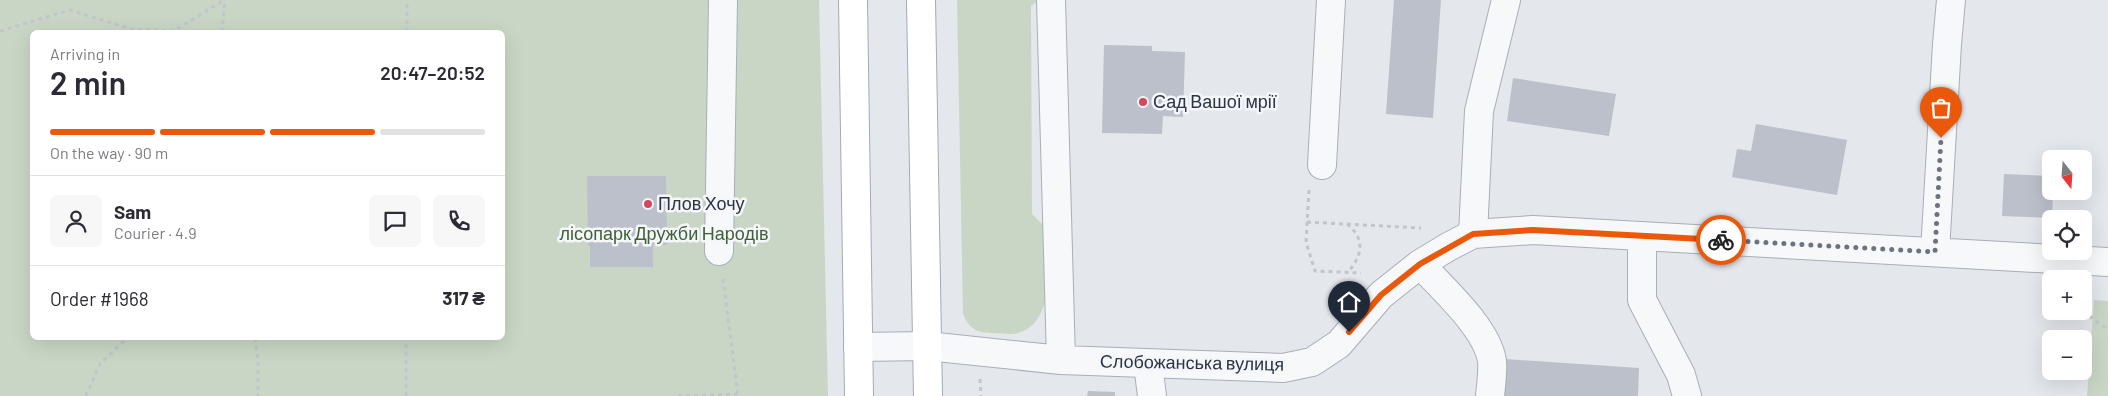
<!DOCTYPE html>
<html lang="en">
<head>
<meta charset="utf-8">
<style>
	:root { --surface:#fff; --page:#f7f7f7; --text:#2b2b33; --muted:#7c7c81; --line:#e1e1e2; --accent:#ea580c }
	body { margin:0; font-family:Barlow,sans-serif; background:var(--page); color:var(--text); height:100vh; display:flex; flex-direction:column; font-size:19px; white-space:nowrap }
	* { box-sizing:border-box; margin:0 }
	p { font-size:16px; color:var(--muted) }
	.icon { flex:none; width:28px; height:28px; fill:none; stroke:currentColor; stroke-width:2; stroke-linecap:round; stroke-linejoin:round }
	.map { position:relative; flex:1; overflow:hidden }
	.panel { position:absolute; left:30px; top:30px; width:475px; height:310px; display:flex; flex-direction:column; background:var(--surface); border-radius:8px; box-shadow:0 5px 20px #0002 }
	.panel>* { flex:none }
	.needle { width:32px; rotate:163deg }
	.controls { position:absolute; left:2042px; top:150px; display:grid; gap:10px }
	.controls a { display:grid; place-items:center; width:50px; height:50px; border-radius:8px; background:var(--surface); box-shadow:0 5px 20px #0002; font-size:25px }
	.pin { position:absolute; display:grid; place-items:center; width:42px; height:42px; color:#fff; margin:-51px -21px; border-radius:50% 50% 50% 0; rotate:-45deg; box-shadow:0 0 5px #0007 }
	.pin .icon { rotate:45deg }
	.courier { position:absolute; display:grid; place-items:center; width:50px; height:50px; margin:-25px; border:4px solid #ea580c; border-radius:50%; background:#fff; color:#222; box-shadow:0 1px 6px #0007 }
	.summary em { font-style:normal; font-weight:600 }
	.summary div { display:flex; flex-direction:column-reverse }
	.summary { display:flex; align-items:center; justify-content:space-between; height:85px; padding:0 20px }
	h1 { font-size:32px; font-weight:600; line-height:38px }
	.bar { display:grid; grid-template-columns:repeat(4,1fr); gap:8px 5px; align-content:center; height:60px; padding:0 20px }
	.bar i { height:6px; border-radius:4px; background:var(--line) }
	.bar .current { background:var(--accent) }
	.bar p { grid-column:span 4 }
	.line { display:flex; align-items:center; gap:12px; padding:0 20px; border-top:1px solid var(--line) }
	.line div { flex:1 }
	.round { display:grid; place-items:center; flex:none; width:52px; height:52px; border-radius:8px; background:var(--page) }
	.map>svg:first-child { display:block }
	.green { fill:#c9d6c5; fill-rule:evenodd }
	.building { fill:#bbc0ca }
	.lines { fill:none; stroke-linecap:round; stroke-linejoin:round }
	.minor-casing { stroke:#a9aeb7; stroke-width:30 }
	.major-casing { stroke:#a3abb8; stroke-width:30 }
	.path { stroke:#c2c5cb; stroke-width:3; stroke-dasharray:4 4; stroke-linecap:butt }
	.minor { stroke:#f7f8fa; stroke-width:28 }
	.major { stroke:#fff; stroke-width:28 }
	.done { stroke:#6c737f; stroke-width:5; stroke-dasharray:0 9 }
	.route { stroke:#ea580c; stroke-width:6 }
	.poi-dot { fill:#d1495b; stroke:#f4f6f9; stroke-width:2 }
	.labels { text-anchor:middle; stroke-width:5; stroke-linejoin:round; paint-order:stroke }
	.poi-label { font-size:18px; fill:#2b3445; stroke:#f4f6f9; text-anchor:start }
	.park-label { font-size:18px; fill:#3f6138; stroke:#f4f6f9 }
	.street-label { font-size:18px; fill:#2b3445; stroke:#f4f6f9 }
</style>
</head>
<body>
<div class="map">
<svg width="2108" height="396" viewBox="0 0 2108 396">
	<rect width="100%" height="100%" fill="#e4e7ec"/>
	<path class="green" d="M 0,0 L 819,0 L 828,396 L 0,396 ZM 32,32 L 502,32 L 502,338 L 32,338 Z
		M 957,0 L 1039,0 L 1031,6 L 1032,214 L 1049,231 C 1048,261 1056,323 1018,333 C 1011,335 1002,333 995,333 C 977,333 970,330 963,314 Z
		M 2094,300 L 2108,301 L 2108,396 L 2087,396 Z"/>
	<path class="building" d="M 1394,0 L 1441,0 L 1433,118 L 1386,114 Z
		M 1104,45 L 1152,46 L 1152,51 L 1185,52 L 1183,117 L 1163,116 L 1162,134 L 1102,133 Z
		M 1513,78 L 1616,94 L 1609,136 L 1507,121 Z
		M 1756,124 L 1847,140 L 1837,195 L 1732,177 L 1737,149 L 1751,151 Z
		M 2004,174 L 2051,176 L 2051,191 L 2053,191 L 2052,218 L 2002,216 Z
		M 587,176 L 666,176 L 667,245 L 653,245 L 653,267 L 590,267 L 590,246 L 588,245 Z
		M 1505,359 L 1639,368 L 1638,396 L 1503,396 Z
		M 1088,391 L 1115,392 L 1115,396 L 1087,396 Z"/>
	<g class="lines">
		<g class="minor-casing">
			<path id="minor" d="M 1051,0 L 1061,360
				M 1322,165 L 1331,0
				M 1473,234 L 1479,111 L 1506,0
				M 1642,236 L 1642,300 L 1681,375 L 1687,396
				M 719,251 L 723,0
				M 1935,252 L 1947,44 L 1951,0
				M 1420,264 C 1443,289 1487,328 1492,361 C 1493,372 1491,385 1490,396
				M 858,347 L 927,346 L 1061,360 L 1283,368 L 1312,362 L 1339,344 L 1381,295 L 1420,264 L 1448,247 L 1473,234 L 1533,230 L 2108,262
				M 1148,364 L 1152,396"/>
		</g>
		<g class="major-casing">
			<path id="major" d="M 853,0 L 859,396
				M 921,0 L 928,396"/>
		</g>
		<path class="path" d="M 0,31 L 70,10 L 131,29 L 174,31 L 224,0
			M 222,32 L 225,0
			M 407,32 L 407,0
			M 1309,190 L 1306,242 L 1315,271 L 1361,273
			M 1307,222 L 1421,228
			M 1347,224 C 1366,239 1362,256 1348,272
			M 723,279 L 738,396
			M 2083,311 L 2108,330
			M 255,338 L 258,358 L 258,396
			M 980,379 L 981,396
			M 86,396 L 100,364 L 127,338
			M 406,396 L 406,338
			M 678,396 L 738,394"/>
		<use href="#minor" class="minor"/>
		<use href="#major" class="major"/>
	</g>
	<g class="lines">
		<path class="done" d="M 1721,240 L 1935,252 L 1941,138"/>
		<path class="route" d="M 1349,332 L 1381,295 L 1420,264 L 1473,234 L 1533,230 L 1721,240"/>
	</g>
	<g class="poi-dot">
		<circle cx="1143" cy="102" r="5"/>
		<circle cx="648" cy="204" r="5"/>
	</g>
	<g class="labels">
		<g class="poi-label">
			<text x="1153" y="108">Сад Вашої мрії</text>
			<text x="658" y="210">Плов Хочу</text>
		</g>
		<g class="park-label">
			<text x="664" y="240">лісопарк Дружби Народів</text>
		</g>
		<g class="street-label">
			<text transform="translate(1192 363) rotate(1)" y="6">Слобожанська вулиця</text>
		</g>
	</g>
</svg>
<div class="controls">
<a><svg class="needle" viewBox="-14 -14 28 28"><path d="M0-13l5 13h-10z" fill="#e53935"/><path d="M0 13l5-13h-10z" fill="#7c7c81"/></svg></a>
<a><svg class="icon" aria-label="locate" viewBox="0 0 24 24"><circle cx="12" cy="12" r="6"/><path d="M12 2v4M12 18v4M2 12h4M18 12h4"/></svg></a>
<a>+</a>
<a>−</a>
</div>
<div class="pin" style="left:1941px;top:138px;background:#ea580c"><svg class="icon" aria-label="bag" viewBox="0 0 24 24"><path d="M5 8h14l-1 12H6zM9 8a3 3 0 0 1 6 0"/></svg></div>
<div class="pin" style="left:1349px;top:332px;background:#1f2937"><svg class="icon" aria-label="home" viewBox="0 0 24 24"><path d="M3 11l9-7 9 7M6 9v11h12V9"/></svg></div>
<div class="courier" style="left:1721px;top:240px"><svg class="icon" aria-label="bike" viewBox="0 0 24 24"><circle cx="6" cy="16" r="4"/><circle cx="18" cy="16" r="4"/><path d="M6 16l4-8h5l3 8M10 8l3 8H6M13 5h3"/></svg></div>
<section class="panel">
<div class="summary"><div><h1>2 min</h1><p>Arriving in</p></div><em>20:47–20:52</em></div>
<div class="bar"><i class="current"></i><i class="current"></i><i class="current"></i><i></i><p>On the way · 90 m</p></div>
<div class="line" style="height:90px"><a class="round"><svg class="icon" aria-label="person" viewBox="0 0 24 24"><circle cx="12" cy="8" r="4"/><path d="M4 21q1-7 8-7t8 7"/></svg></a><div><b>Sam</b><p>Courier · 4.9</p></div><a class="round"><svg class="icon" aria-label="chat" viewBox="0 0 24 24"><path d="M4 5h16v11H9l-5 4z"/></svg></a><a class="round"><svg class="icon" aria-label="phone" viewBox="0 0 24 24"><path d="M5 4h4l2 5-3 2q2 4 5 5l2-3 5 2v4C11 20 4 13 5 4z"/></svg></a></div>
<div class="line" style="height:65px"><div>Order #1968</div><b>317 ₴</b></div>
</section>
</div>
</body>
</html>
